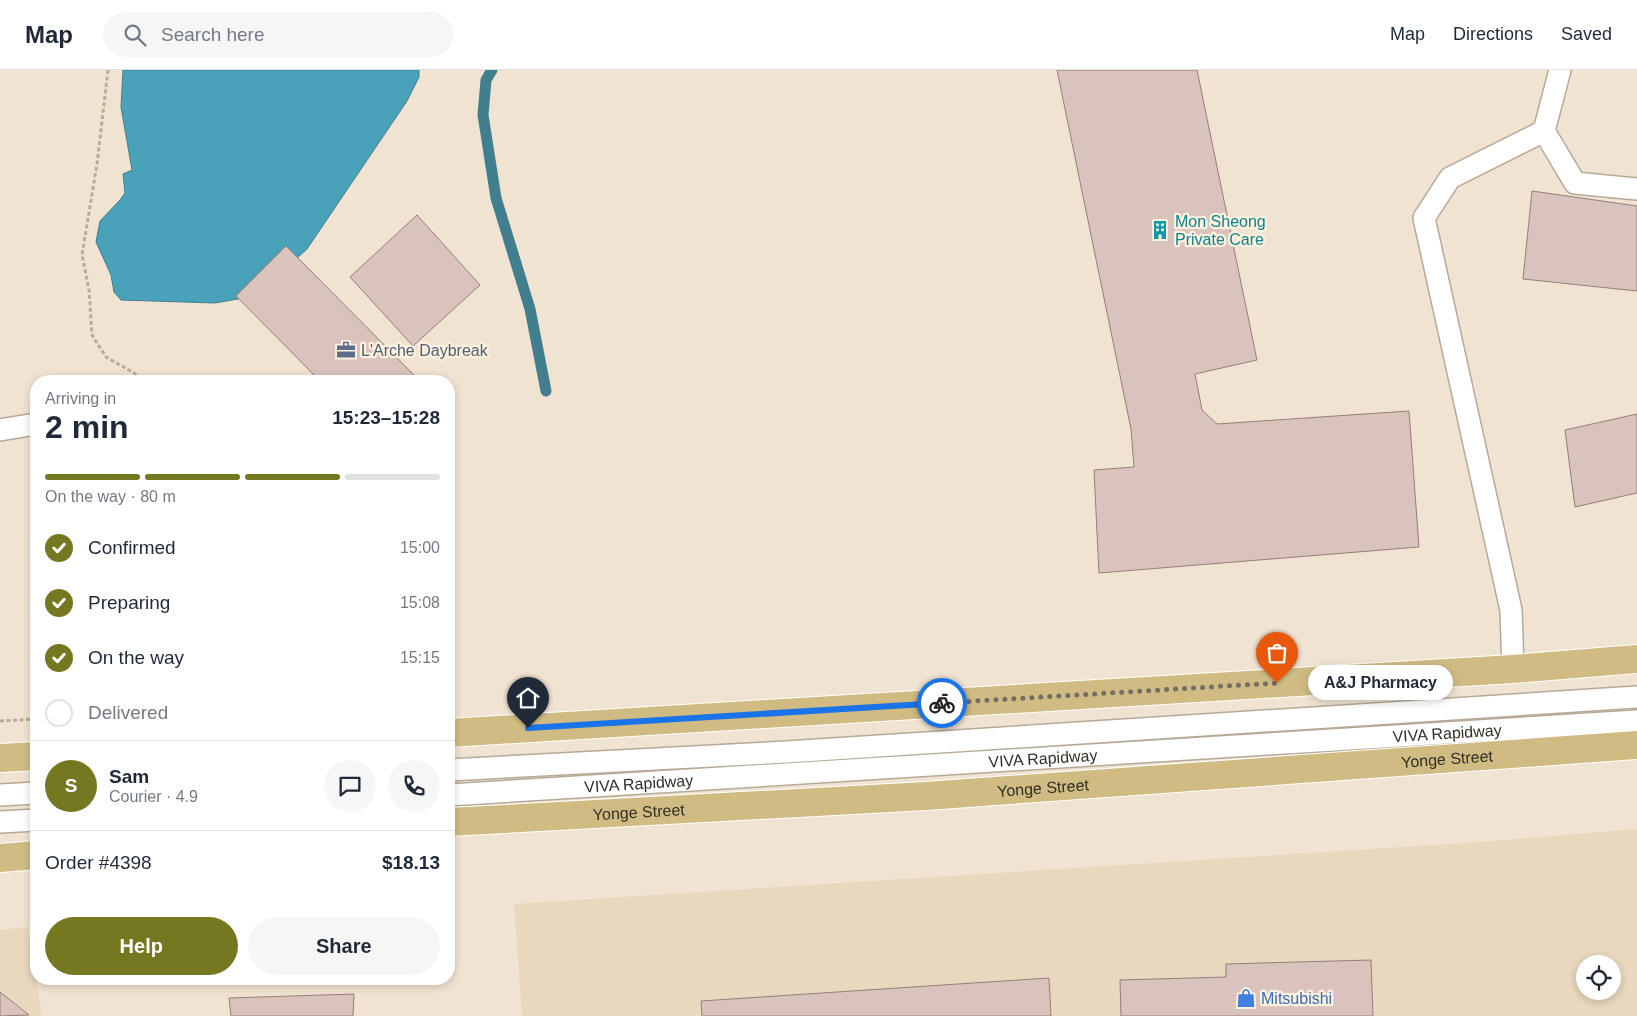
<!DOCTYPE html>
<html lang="en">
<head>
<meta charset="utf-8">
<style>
	:root { --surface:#fff; --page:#f6f6f7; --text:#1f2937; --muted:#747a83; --line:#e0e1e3; --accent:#747820 }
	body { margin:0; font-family:Arial,sans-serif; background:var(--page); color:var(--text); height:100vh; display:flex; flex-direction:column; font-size:19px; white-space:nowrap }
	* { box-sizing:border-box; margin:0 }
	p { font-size:16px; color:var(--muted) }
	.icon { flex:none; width:28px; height:28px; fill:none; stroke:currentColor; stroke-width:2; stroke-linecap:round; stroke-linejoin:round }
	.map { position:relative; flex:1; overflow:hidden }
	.side { position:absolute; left:30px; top:305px; width:425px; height:610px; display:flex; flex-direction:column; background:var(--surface); border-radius:20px; box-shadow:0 2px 8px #0003 }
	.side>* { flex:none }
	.buttons { position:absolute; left:1576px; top:885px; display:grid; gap:10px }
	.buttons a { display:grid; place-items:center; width:45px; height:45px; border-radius:50%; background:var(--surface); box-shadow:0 2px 8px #0003; font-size:25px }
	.pin { position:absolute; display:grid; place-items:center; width:42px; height:42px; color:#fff; margin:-51px -21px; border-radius:50% 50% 50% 0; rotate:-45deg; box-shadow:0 0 5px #0007 }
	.pin .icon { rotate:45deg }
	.courier { position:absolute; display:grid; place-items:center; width:50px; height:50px; margin:-25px; border:4px solid #1a73e8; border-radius:50%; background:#fff; color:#222; box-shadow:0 1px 6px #0007 }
	.bubble { position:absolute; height:35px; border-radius:18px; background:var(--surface); box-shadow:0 2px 8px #0003; font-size:16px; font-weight:700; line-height:35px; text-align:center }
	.summary em { font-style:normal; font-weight:700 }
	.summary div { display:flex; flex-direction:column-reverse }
	.summary { display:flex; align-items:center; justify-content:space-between; height:85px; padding:0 15px }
	h1 { font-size:32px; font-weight:700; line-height:38px }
	.bar { display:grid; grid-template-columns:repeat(4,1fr); gap:8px 5px; align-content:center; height:60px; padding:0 15px }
	.bar i { height:6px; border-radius:4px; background:var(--line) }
	.bar .selected { background:var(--accent) }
	.bar p { grid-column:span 4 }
	.line { display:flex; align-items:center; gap:12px; padding:0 15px; border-top:1px solid var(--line) }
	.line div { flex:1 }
	.round { display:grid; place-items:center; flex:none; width:52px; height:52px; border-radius:26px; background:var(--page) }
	ol { padding:0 15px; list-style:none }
	li { display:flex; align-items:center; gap:15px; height:55px }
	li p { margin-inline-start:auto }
	li .icon { padding:5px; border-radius:50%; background:var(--accent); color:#fff; stroke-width:4 }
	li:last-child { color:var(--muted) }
	li i { width:28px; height:28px; border:2px solid var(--line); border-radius:50% }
	.button { display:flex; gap:10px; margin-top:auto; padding:10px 15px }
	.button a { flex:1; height:58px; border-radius:30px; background:var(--accent); color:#fff; font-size:20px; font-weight:700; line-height:58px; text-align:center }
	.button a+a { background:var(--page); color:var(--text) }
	header { display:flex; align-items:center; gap:30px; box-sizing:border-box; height:70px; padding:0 25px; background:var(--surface); border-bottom:1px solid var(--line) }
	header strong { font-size:24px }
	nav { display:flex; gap:28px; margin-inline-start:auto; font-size:18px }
	.search { width:350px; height:45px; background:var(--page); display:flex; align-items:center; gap:12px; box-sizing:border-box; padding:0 18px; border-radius:28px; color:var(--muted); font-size:19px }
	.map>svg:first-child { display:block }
	.built { fill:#e9d7be; fill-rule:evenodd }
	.water { fill:#49a2ba; stroke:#427f8e }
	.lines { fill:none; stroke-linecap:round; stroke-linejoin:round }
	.stream { stroke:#427f8e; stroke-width:11 }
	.building { fill:#dbc3bd; stroke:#947e79 }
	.service-casing { stroke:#b6a998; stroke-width:24 }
	.primary-casing { stroke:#fff; stroke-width:30 }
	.path { stroke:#b7ac9d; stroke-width:3; stroke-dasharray:4 2.5; stroke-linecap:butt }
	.service { stroke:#fff; stroke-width:21 }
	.primary { stroke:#d0bc83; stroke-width:28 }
	.done { stroke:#766d62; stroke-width:5; stroke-dasharray:0 9 }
	.route { stroke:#1a73e8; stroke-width:6 }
	.labels { text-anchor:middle; stroke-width:4.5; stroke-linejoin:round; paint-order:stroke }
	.culture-label { font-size:16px; fill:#0d838f; stroke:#fef1de; text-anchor:start }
	.service-label { font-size:16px; fill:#4e5e75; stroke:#fef1de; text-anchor:start }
	.street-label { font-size:16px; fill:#332e27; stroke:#fef1de }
	.shop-label { font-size:16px; fill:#366cbe; stroke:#fef1de; text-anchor:start }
</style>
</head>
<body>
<header>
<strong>Map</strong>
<div class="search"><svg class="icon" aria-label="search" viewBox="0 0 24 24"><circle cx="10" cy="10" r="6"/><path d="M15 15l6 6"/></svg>Search here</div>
<nav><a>Map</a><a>Directions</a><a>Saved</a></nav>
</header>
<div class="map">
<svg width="1637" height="946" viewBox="0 0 1637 946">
	<rect width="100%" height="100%" fill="#f1e3d1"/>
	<path class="built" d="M 1637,759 L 1637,946 L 522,946 L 514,834 L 1481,772 ZM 1585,894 L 1612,894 L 1612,921 L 1585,921 Z
		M 28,857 L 42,946 L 0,946 L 0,860 Z"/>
	<path class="water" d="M 123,0 L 419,0 L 419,7 L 407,31 L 307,179 L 255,226 L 215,233 L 121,230 L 114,222 L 111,205 L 96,172 L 100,151 L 120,130 L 125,123 L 123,104 L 132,100 L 121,37 Z"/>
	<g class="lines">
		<path class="stream" d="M 492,0 L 486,10 L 483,45 L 496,128 L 530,239 L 546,321"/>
	</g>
	<path class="building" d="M 1057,0 L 1197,0 L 1257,290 L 1195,304 L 1202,340 L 1217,354 L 1409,341 L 1419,477 L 1099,503 L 1094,400 L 1134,397 L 1131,359 Z
		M 1532,121 L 1637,136 L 1637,221 L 1523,209 Z
		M 417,145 L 480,215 L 413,276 L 350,207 Z
		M 286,176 L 420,311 L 320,311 L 236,226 Z
		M 1637,344 L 1637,423 L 1575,437 L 1565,360 Z
		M 1371,890 L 1373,946 L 1121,946 L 1120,910 L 1226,907 L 1226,894 Z
		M 1049,908 L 1051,946 L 702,946 L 701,931 Z
		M 0,922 L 29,945 L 0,946 Z
		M 354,924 L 353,946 L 231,946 L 229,928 Z"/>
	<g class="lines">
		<g class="service-casing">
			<g id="service">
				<path d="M 1544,61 L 1575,113 L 1637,119"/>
				<path d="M 0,360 L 36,354"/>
				<path d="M 1513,599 L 1511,540 L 1424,148 L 1450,108 L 1544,61 L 1560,0"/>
				<path d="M 449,700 L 786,682 L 1637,627"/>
				<path d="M 0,725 L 36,723"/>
				<path id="s1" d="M 449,725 L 1637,651"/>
				<path d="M 0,752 L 36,750"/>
			</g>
		</g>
		<g class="primary-casing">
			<g id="primary">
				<path d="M 449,663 L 1513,599 L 1637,589"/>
				<path d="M 0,688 L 36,686"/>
				<path id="s2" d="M 449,752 L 926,726 L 1637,675"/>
				<path d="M 0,788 L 36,785"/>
			</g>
		</g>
		<path class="path" d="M 108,0 L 97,94 L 82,185 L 89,220 L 92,265 L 106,287 L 141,307 L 143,311
			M 0,651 L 36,649"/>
		<use href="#service" class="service"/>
		<use href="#primary" class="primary"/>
	</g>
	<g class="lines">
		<path class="done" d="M 942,633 L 1277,613"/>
		<path class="route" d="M 528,658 L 942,633"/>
	</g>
	<defs>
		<g id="building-bare" transform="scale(1.5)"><path d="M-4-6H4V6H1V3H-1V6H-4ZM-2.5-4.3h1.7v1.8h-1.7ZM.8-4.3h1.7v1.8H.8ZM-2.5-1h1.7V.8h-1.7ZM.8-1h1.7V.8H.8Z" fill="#0f9aa8" stroke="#fef1de" stroke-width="2.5" paint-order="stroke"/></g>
		<g id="office-bare" transform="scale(1.5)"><path d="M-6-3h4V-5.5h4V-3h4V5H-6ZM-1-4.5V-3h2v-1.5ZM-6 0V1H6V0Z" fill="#5c6f8a" stroke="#fef1de" stroke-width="2.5" paint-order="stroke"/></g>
		<g id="shop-bare" transform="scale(1.5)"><path d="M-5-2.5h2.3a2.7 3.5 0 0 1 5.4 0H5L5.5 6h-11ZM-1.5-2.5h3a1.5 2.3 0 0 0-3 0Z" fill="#3f7fe0" stroke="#fef1de" stroke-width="2.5" paint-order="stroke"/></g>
	</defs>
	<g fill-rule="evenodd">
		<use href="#building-bare" x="1160" y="160"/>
		<use href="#office-bare" x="346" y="280"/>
		<use href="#shop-bare" x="1246" y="928"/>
	</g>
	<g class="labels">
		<g class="culture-label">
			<text x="1175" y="157">Mon Sheong<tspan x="1175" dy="18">Private Care</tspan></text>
		</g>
		<g class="service-label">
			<text x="361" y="286">L'Arche Daybreak</text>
		</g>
		<g class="street-label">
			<text dy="6" stroke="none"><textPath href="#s1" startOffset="1000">VIVA Rapidway</textPath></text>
			<text dy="6" stroke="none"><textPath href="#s1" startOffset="595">VIVA Rapidway</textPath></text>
			<text dy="6" stroke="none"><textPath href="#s2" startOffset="1000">Yonge Street</textPath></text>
			<text dy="6" stroke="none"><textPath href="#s1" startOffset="190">VIVA Rapidway</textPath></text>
			<text dy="6" stroke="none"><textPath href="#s2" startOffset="595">Yonge Street</textPath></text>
			<text dy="6" stroke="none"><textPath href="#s2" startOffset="190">Yonge Street</textPath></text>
		</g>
		<g class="shop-label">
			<text x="1261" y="934">Mitsubishi</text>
		</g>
	</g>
</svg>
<div class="buttons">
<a><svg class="icon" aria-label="locate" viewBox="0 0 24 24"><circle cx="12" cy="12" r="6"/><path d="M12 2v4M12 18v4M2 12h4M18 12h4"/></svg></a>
</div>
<div class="pin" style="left:1277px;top:613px;background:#ea580c"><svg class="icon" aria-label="bag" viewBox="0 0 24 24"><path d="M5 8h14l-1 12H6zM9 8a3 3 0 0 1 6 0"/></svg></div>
<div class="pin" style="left:528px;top:658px;background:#1f2937"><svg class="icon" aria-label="home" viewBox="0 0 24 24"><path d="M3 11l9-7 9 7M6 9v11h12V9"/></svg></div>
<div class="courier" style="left:942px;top:633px"><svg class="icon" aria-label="bike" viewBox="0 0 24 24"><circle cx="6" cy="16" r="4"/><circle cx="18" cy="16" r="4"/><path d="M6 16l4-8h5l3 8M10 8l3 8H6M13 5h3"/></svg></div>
<div class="bubble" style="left:1308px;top:595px;width:145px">A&amp;J Pharmacy</div>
<section class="side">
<div class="summary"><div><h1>2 min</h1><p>Arriving in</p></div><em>15:23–15:28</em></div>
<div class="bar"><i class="selected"></i><i class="selected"></i><i class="selected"></i><i></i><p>On the way · 80 m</p></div>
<ol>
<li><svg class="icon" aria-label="check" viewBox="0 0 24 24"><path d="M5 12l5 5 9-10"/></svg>Confirmed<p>15:00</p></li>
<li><svg class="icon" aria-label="check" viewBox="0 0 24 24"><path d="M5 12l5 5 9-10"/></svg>Preparing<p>15:08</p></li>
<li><svg class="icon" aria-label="check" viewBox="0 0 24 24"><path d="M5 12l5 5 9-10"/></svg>On the way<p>15:15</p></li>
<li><i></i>Delivered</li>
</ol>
<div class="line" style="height:90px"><b class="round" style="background:var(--accent);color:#fff">S</b><div><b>Sam</b><p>Courier · 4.9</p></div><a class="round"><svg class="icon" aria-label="chat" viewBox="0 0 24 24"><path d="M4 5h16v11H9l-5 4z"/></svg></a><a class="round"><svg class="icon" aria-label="phone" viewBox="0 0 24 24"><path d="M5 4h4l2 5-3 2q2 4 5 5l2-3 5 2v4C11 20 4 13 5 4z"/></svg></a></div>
<div class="line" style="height:65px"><div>Order #4398</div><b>$18.13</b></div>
<div class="button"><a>Help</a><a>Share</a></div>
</section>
</div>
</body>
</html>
